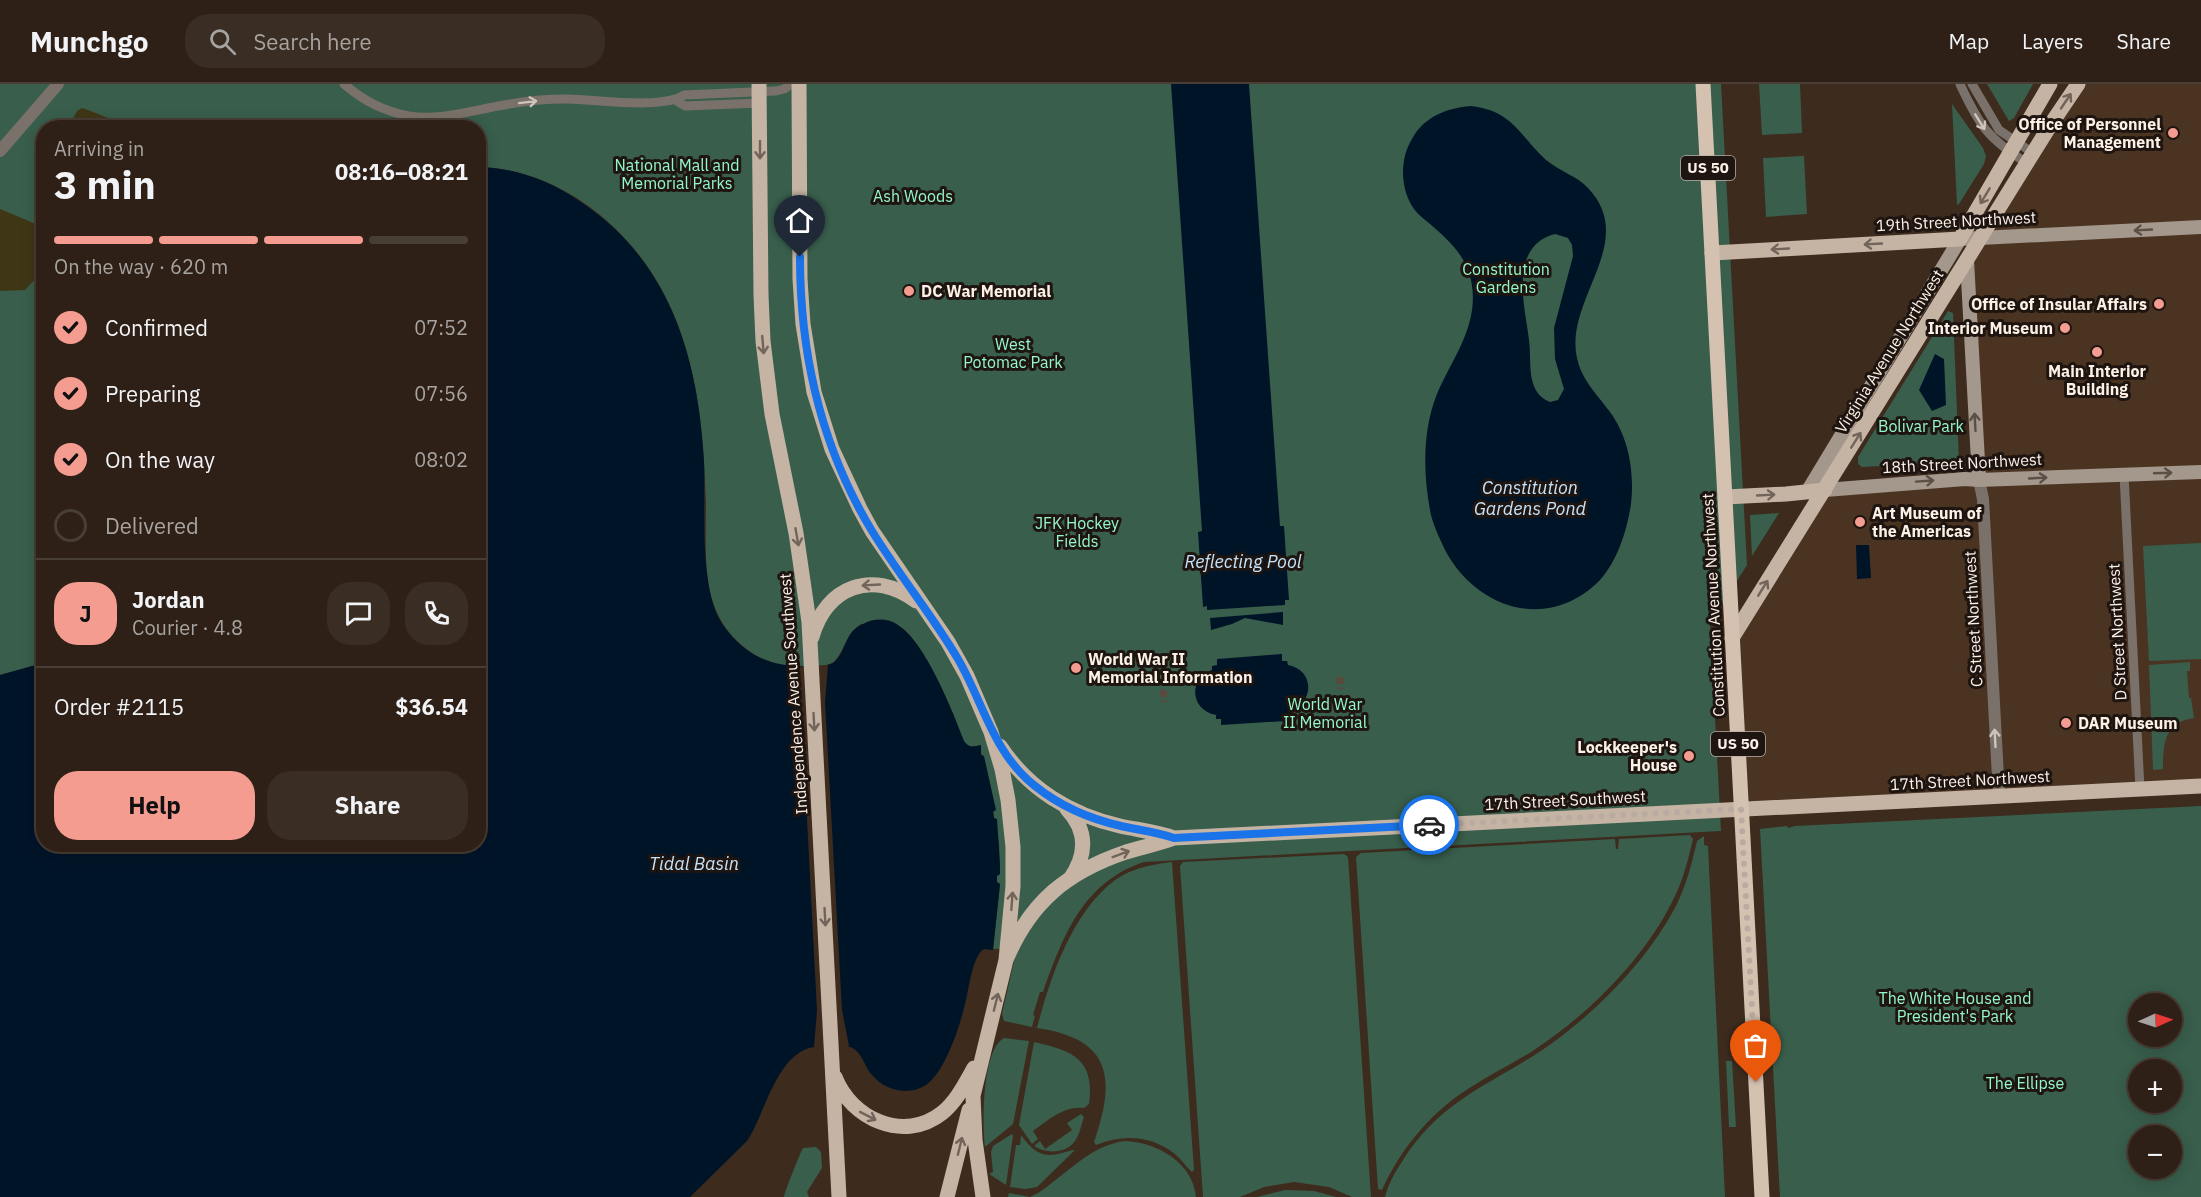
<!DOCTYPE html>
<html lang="en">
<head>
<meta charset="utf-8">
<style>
	:root { --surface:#2e2016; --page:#3a2d23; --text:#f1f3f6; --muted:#a7a3a1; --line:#493e35; --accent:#f59c91 }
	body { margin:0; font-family:"IBM Plex Sans",sans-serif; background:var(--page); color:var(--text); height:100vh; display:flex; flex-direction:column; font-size:22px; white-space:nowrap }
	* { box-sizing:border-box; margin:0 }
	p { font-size:20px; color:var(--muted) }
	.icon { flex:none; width:33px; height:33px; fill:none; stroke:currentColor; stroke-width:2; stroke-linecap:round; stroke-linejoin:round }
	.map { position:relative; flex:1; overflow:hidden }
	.drawer { position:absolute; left:36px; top:36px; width:450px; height:732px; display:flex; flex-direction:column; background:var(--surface); border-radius:24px; box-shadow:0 3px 15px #0003,0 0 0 2px var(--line) }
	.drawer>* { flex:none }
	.needle { width:39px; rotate:87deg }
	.controls { position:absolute; left:2128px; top:909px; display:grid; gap:12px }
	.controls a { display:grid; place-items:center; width:54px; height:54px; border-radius:50%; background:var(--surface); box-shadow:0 3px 15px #0003,0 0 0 2px var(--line); font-size:30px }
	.pin { position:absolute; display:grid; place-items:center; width:51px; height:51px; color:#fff; margin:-62px -26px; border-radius:50% 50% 50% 0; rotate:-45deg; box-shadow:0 0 6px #0007 }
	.pin .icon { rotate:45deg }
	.courier { position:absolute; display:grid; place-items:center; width:60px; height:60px; margin:-30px; border:4px solid #1a73e8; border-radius:50%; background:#fff; color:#222; box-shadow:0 2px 8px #0007 }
	.headline em { font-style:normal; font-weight:700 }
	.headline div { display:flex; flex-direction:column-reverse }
	.headline { display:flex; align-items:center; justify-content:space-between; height:102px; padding:0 18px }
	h1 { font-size:39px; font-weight:700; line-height:45px }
	.bar { display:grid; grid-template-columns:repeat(4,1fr); gap:9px 6px; align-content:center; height:72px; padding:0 18px }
	.bar i { height:8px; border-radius:4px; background:var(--line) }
	.bar .on { background:var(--accent) }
	.bar p { grid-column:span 4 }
	.line { display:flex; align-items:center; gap:15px; padding:0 18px; border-top:2px solid var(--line) }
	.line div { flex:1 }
	.round { display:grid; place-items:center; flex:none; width:63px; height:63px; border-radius:24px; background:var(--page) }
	ol { padding:0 18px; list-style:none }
	li { display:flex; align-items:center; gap:18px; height:66px }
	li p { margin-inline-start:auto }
	li .icon { padding:6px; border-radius:50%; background:var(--accent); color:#111; stroke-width:4 }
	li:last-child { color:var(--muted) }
	li i { width:33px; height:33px; border:3px solid var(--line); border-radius:50% }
	.primary-button { display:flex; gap:12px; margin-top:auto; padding:12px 18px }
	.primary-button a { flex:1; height:69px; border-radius:24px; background:var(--accent); color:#111; font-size:24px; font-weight:700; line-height:69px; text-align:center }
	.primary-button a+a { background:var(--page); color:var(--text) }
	header { display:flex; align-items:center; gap:36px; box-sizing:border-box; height:84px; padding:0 30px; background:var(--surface); border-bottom:2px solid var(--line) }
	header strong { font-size:28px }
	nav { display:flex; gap:33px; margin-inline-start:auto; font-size:21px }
	.search { width:420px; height:54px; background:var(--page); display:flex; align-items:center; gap:15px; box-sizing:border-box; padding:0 21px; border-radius:24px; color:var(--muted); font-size:22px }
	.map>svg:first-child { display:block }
	.built { fill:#4b3322 }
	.green { fill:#395e4c; fill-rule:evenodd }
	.sand { fill:#3f3616 }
	.water { fill:#001428; fill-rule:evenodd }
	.pier { fill:#3d2b1e }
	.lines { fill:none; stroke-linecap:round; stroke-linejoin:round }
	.pedestrian-tunnel { stroke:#5a493c; stroke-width:7; stroke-dasharray:7 3.5; stroke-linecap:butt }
	.minor { stroke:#7a726a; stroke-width:9 }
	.tertiary { stroke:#7a726a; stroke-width:12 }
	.secondary { stroke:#a4978b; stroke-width:14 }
	.primary { stroke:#c5b4a4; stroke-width:15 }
	.trunk { stroke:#d4c1b0; stroke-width:15 }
	.oneway { stroke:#72645a }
	.oneway2 { stroke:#cec4bb }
	.oneway3 { stroke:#5a5047 }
	.done { stroke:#b9aba1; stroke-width:6; stroke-dasharray:0 10.8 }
	.route { stroke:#1a73e8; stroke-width:8 }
	.poi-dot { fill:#f59c91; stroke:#1e1510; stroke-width:2 }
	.labels { text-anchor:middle; stroke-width:6; stroke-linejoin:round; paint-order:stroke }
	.shield { fill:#1e1510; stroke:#b9aea6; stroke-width:1.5 }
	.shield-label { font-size:15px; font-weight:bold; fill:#fcf0e7 }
	.poi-label { font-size:16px; font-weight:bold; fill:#fcf0e7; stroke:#1e1510; text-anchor:end }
	.park-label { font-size:16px; fill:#93f8c9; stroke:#1e1510 }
	.street-label { font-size:16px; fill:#fcf0e7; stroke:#1e1510 }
	.water-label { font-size:18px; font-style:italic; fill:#c5e2fb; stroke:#1e1510 }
</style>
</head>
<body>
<header>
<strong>Munchgo</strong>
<div class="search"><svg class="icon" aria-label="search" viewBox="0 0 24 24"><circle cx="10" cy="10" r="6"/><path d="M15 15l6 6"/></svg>Search here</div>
<nav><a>Map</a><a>Layers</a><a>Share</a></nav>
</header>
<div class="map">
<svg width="2201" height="1113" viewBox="0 0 2201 1113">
	<rect width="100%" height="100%" fill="#3d2b1e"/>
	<path class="built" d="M 2078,0 L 2201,0 L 2201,701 L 1741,725 L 1732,554 L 1825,406 L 1979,396 L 1967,176 Z"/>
	<path class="green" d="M 0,0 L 1721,0 L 1747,481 L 1710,540 L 1721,747 L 1144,778 C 1083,798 1063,852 1043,908 L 1040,908 L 1033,931 L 1035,932 L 1032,943 L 1004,937 L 1002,930 L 1017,864 L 993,865 L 1000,801 L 997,798 L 997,791 L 1000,790 L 999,759 L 983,673 L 979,665 L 981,661 C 977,662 971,664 967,661 C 960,656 957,639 954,632 C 945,611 920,556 902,544 C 895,539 870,541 861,540 C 845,552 842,573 832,579 C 824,583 813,582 805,583 C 759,585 720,553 710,508 C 704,479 706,448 706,418 C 703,313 689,209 606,136 C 571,105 525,84 479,83 L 478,44 L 44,44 L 43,579 L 0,591 Z
		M 1759,0 L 1800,0 L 1802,49 L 1762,51 Z
		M 1987,0 L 2033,0 L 2014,34 L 2009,37 Z
		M 1952,20 L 1983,64 L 1986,72 L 1984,80 L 1959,120 L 1957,121 Z
		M 1804,72 L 1807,130 L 1766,133 L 1763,74 Z
		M 1948,227 L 1953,229 L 1959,378 L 1862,383 L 1858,380 L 1858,373 Z
		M 1779,429 L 1752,472 L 1750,431 Z
		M 2201,459 L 2201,575 L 2149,577 L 2143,462 Z
		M 2190,578 L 2190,587 L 2187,587 L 2189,614 L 2191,614 L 2194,634 C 2164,638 2163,660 2163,685 L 2153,686 L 2149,581 Z
		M 2201,722 L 2201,1113 L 1780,1113 L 1760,745 L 1787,742 L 1788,744 L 1795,742 ZM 2139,920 L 2172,920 L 2172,952 L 2139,952 ZM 2139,986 L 2172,986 L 2172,1018 L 2139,1018 ZM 2139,1052 L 2172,1052 L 2172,1084 L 2139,1084 Z
		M 1690,751 L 1693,755 C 1688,776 1683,797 1673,816 C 1645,874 1588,931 1534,966 C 1514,979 1491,990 1471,1003 C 1432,1027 1401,1064 1382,1106 L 1378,1105 L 1356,773 L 1361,769 L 1615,755 L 1616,765 L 1618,765 L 1619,755 Z
		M 1704,752 L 1704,761 L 1708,762 L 1725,1113 L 1385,1113 C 1388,1100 1396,1087 1403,1076 C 1445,1010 1501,998 1559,954 C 1604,920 1649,873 1676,822 C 1686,802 1692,779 1697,757 Z
		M 1344,770 L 1348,773 L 1371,1113 L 1352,1113 L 1329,1103 L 1294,1098 L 1264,1103 L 1240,1113 L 1203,1113 L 1180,782 L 1183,778 Z
		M 1172,778 L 1194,1086 L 1192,1088 C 1186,1083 1182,1076 1176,1071 C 1152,1051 1123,1050 1096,1061 L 1094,1058 C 1116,994 1112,955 1037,944 C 1050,893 1075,819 1123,791 C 1138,783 1155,780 1172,778 Z
		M 1004,954 L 1029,957 L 1013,1040 L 985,1063 C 982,1041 982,965 1004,954 Z
		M 1034,958 C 1073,967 1095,975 1089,1020 L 1084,1024 C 1063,1022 1049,1036 1033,1047 L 1038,1055 L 1032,1060 L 1019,1041 Z
		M 1726,977 L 1732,977 L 1736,1043 L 1729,1043 Z
		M 1081,1030 L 1084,1033 C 1081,1041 1080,1050 1075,1057 C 1066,1070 1046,1070 1034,1062 L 1040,1057 L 1045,1065 L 1072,1046 L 1067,1039 Z
		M 1012,1050 L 1013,1052 L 1006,1101 L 989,1090 L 993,1088 L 991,1068 L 993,1062 Z
		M 1021,1051 C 1032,1066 1041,1075 1062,1069 C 1067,1068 1070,1066 1075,1066 L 1037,1103 L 1025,1105 L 1010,1103 L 1016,1061 L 1020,1061 Z
		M 1125,1057 C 1156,1058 1193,1078 1196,1113 L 1008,1113 L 1009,1109 L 1030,1113 L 1038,1109 C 1066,1091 1090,1061 1125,1057 Z
		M 816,1063 L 821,1068 L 822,1084 L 807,1108 L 809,1113 L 784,1113 C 784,1110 800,1069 803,1064 Z
		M 1285,1106 L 1314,1107 L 1336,1113 L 1257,1113 Z"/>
	<path class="sand" d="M 82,24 L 88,26 L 130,43 L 69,43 L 77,27 Z
		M 0,125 L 43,143 L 43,187 L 25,206 L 0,207 Z"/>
	<path class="water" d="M 1171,0 L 1249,0 L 1280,442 L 1284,442 L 1289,516 L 1285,516 L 1285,521 L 1207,526 L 1207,522 L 1203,523 L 1198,448 L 1202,447 Z
		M 1471,22 C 1513,27 1518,50 1546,76 C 1559,87 1577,92 1588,104 C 1639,158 1564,215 1577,274 C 1581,294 1594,307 1606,323 C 1628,349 1635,386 1631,420 C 1627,446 1618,476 1600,496 C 1549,548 1477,526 1445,466 C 1440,455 1434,443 1431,431 C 1423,392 1422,347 1437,310 C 1452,275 1478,243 1472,202 C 1469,175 1450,157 1430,140 C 1424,135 1416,129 1412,122 C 1400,102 1400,74 1412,55 C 1424,33 1446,24 1471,22 ZM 1555,150 L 1568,154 L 1572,161 L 1573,172 L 1554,244 L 1555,275 L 1564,305 L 1558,316 L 1550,318 C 1525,308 1532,278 1529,256 C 1525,223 1508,162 1555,150 Z
		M 479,83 C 514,84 549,96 578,116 C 670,176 698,272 704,377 C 706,421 698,505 723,541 C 745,572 772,584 810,582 C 817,582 826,583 833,579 C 847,569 843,548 863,540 C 874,534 888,534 898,541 C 926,559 952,626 964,657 C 969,664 973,663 981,661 L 981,671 L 984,672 L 996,726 L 993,728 L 994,734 L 997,735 L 1000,782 L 1000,790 L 997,792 L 997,798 L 1000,800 L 993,866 L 984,865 C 972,872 969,906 965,920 C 960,942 945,988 926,1001 C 909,1012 885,1007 872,991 C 864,982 862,967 850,963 C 841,959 824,962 814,963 C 776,969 765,1031 747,1057 L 690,1113 L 0,1113 L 0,591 L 43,579 L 44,760 L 478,760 Z
		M 1935,270 L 1944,275 L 1946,321 L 1932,327 L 1919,306 Z
		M 1856,461 L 1869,461 L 1871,494 L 1857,495 Z
		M 1283,528 L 1283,541 L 1245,534 L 1232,540 L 1211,546 L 1210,534 Z
		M 1282,570 L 1282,577 L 1287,577 L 1288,581 C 1314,586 1315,617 1291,626 L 1291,630 L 1286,631 L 1286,637 L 1221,641 L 1221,635 L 1216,635 L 1216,631 C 1190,626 1188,595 1212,586 L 1212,582 L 1217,581 L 1217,575 Z"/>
	<path class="pier" d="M 828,581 L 825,618 L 842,926 L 849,962 L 814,963 L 817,927 L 801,619 L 793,583 Z"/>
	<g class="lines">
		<path class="pedestrian-tunnel" d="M 1340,593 L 1340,605
			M 1163,606 L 1164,618"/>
		<path class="minor" d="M 344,0 C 364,17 383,27 409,32 C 440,37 473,26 504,21 C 524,17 546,15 567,15 C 596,15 661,26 684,11 L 776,7 L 784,5 L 791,0
			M 1960,0 C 1979,41 1988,55 2027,79
			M 1972,0 L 1999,46 L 2033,69
			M 675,16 L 685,22 L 760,19
			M 2124,391 L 2140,705"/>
		<path class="tertiary" d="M 0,67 L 58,0
			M 1979,396 L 1983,415 L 1999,712"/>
		<path class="secondary" d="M 1967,176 L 1979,396
			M 1825,406 L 1965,395 L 1979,396 L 2201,388
			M 1807,408 L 1960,155 L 2201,143"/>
		<path class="primary" d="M 759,0 L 761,211 L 763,257 L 772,330 L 796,449 L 809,538 L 839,1113
			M 799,0 L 800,195 L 803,240 L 814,308 L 832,365 L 860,425 L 872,447 L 948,558 L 967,592 L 991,648 L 1002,685 L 1008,716 L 1013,763 L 1013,802 L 1006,876 L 973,1012 L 975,1056 L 983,1113
			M 1712,169 L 1960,155 L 2050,0
			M 1725,413 L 1786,410 L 1825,406
			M 812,553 C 826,502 873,485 916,517
			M 1732,554 L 2051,40 L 2078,0
			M 1000,662 C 1028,705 1071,731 1120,742 C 1139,746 1157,748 1174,754
			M 1067,725 C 1088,747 1087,771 1070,795
			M 1006,876 C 1030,818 1067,788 1126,768 C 1142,763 1158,760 1174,754 L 2201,702
			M 835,993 C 851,1035 904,1059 942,1029 C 956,1018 965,1000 974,984
			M 947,1113 L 969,1026"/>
		<path class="trunk" d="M 1703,0 L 1762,1113"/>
	</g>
	<defs><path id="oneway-shaft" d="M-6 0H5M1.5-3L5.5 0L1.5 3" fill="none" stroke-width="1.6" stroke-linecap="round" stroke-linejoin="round" transform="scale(1.5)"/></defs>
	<g class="oneway">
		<use href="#oneway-shaft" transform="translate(2066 17) rotate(-56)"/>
		<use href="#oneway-shaft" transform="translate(760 66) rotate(90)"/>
		<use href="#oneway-shaft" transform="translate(1985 112) rotate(121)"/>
		<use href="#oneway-shaft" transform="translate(1873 160) rotate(177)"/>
		<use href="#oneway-shaft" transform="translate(1780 165) rotate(177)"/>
		<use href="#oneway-shaft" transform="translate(763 261) rotate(85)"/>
		<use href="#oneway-shaft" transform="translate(1856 356) rotate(-58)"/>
		<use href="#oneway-shaft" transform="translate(1766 411) rotate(-3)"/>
		<use href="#oneway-shaft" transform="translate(797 453) rotate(80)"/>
		<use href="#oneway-shaft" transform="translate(871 501) rotate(177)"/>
		<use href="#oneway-shaft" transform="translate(1763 504) rotate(-58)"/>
		<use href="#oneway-shaft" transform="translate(814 638) rotate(87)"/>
		<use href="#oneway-shaft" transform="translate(1121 770) rotate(-20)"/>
		<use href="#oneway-shaft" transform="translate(1012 817) rotate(-86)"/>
		<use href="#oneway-shaft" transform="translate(825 833) rotate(87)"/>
		<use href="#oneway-shaft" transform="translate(996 918) rotate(-76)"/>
		<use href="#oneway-shaft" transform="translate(868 1032) rotate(27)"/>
		<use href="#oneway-shaft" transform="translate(960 1062) rotate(-76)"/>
	</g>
	<g class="oneway2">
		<use href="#oneway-shaft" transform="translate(528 18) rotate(-7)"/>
		<use href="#oneway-shaft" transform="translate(1980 38) rotate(58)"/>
		<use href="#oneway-shaft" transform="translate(1995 654) rotate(-93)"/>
	</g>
	<g class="oneway3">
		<use href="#oneway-shaft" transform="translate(2143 146) rotate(177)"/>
		<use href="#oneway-shaft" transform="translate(1975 338) rotate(-93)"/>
		<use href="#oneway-shaft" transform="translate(2163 389) rotate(-2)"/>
		<use href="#oneway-shaft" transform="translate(2038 394) rotate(-3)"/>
		<use href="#oneway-shaft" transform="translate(1925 397) rotate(-4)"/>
	</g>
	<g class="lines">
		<path class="done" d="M 1429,741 L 1741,725 L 1756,998"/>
		<path class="route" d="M 800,173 C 800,270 821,363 872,447 C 899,491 932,531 958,575 C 984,620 993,669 1035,702 C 1060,722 1090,735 1121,742 C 1139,746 1157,748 1174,754 L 1429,741"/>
	</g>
	<g class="poi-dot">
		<circle cx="2173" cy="49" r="6"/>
		<circle cx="909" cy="207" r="6"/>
		<circle cx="2159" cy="220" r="6"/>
		<circle cx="2065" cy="244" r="6"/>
		<circle cx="2097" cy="268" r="6"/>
		<circle cx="1860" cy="438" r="6"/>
		<circle cx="1076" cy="584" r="6"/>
		<circle cx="2066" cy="639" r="6"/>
		<circle cx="1689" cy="672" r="6"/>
	</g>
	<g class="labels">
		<g class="shield">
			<rect x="1681" y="72" width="54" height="24" rx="4.5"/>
			<rect x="1711" y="648" width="54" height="24" rx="4.5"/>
		</g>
		<g class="shield-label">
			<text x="1708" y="89">US 50</text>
			<text x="1738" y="665">US 50</text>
		</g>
		<g class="poi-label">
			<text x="2161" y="46">Office of Personnel<tspan x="2161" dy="18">Management</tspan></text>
			<text x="921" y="213" text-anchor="start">DC War Memorial</text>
			<text x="2147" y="226">Office of Insular Affairs</text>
			<text x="2053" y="250">Interior Museum</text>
			<text x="2097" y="293" text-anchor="middle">Main Interior<tspan x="2097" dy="18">Building</tspan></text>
			<text x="1872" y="435" text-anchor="start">Art Museum of<tspan x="1872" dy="18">the Americas</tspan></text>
			<text x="1088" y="581" text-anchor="start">World War II<tspan x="1088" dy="18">Memorial Information</tspan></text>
			<text x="2078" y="645" text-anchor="start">DAR Museum</text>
			<text x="1677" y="669">Lockkeeper's<tspan x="1677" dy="18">House</tspan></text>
		</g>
		<g class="park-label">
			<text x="677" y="87">National Mall and<tspan x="677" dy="18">Memorial Parks</tspan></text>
			<text x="913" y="118">Ash Woods</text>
			<text x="1506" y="191">Constitution<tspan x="1506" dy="18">Gardens</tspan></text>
			<text x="1013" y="266">West<tspan x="1013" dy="18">Potomac Park</tspan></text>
			<text x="1921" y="348">Bolivar Park</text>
			<text x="1077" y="445">JFK Hockey<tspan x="1077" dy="18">Fields</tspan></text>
			<text x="1325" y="626">World War<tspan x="1325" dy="18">II Memorial</tspan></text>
			<text x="1955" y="920">The White House and<tspan x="1955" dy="18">President's Park</tspan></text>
			<text x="2025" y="1005">The Ellipse</text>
		</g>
		<g class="street-label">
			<text transform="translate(1956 137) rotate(-3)" y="6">19th Street Northwest</text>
			<text transform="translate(1889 267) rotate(-58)" y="6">Virginia Avenue Northwest</text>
			<text transform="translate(1962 379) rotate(-3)" y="6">18th Street Northwest</text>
			<text transform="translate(1713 521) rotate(-93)" y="6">Constitution Avenue Northwest</text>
			<text transform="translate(1973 535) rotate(-93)" y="6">C Street Northwest</text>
			<text transform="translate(2117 548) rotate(-93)" y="6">D Street Northwest</text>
			<text transform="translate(793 610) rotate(-94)" y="6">Independence Avenue Southwest</text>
			<text transform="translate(1970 696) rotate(-3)" y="6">17th Street Northwest</text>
			<text transform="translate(1565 716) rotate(-3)" y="6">17th Street Southwest</text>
		</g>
		<g class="water-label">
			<text x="1530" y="410">Constitution<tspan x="1530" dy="21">Gardens Pond</tspan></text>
			<text x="1243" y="484">Reflecting Pool</text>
			<text x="694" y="786">Tidal Basin</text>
		</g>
	</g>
</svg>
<div class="controls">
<a><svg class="needle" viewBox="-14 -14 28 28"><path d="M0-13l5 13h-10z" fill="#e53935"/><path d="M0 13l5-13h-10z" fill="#a7a3a1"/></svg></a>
<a>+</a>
<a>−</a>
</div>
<div class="pin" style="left:1756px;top:998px;background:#ea580c"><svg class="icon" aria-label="bag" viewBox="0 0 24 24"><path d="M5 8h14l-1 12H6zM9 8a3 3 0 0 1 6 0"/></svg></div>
<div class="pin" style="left:800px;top:173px;background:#1f2937"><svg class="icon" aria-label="home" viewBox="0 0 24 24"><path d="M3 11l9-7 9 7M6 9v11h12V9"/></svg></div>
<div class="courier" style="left:1429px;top:741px"><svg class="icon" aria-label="car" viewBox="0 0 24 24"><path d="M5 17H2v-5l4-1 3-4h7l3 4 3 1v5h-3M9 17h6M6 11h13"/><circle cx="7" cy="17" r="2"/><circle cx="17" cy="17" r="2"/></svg></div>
<section class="drawer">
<div class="headline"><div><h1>3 min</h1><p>Arriving in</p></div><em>08:16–08:21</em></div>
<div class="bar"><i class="on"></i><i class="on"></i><i class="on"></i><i></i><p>On the way · 620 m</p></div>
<ol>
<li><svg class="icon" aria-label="check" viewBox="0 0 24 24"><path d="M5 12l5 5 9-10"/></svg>Confirmed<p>07:52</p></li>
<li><svg class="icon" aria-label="check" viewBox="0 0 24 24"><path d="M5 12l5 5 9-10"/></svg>Preparing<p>07:56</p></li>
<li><svg class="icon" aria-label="check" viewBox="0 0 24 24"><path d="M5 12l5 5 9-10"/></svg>On the way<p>08:02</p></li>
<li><i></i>Delivered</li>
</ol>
<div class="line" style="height:108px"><b class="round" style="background:var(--accent);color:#111">J</b><div><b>Jordan</b><p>Courier · 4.8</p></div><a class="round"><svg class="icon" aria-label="chat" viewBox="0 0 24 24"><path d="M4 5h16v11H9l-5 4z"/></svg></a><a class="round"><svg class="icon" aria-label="phone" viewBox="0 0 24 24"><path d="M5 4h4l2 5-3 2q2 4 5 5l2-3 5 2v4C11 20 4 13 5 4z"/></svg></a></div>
<div class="line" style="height:78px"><div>Order #2115</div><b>$36.54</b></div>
<div class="primary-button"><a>Help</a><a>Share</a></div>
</section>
</div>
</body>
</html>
